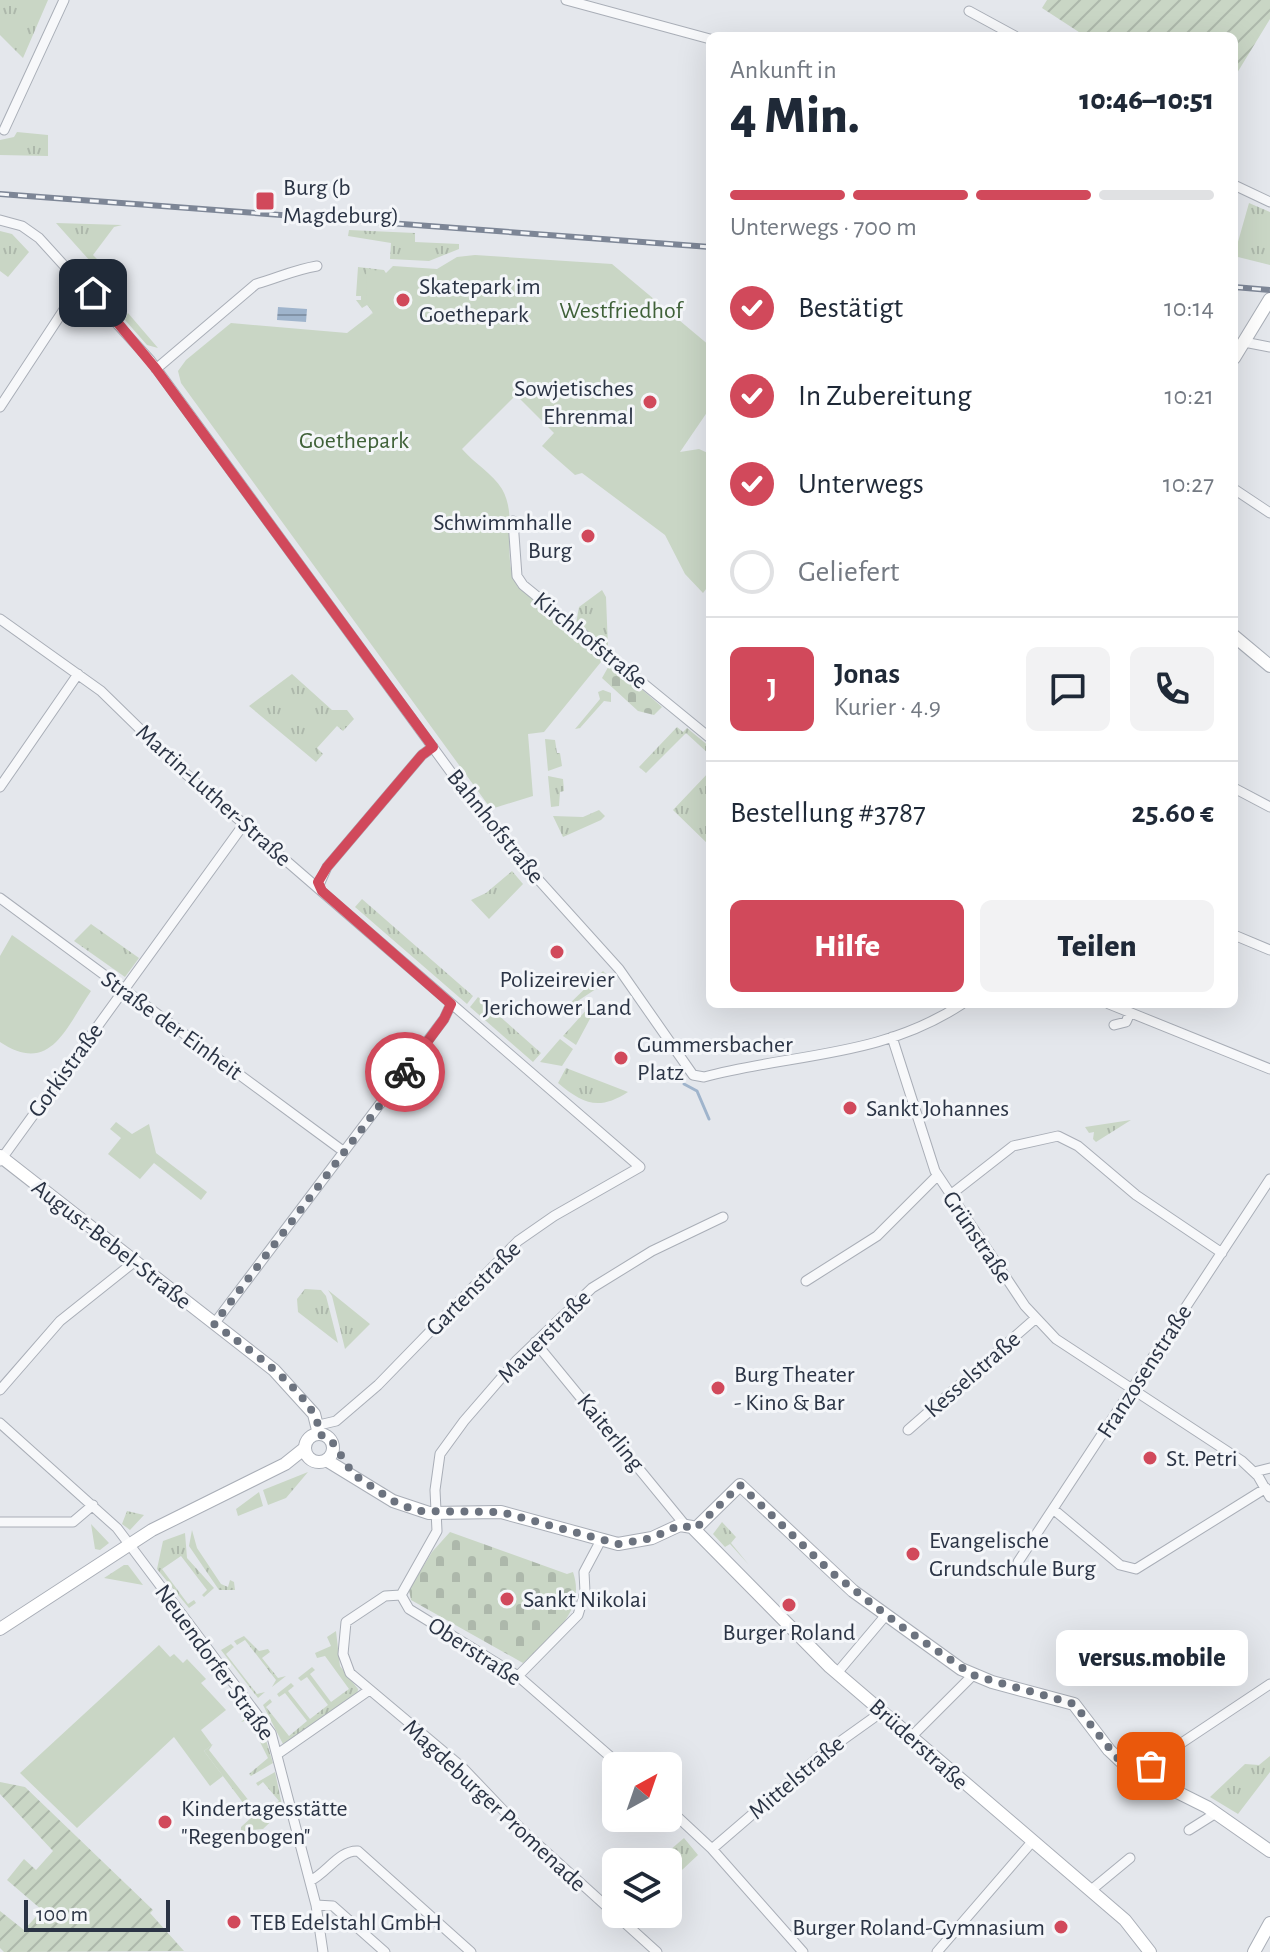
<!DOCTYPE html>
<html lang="de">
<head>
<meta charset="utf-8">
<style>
	:root { --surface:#fff; --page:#f2f2f3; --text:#1f2937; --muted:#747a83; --line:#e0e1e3; --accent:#d1495b }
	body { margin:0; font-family:"Alegreya Sans",sans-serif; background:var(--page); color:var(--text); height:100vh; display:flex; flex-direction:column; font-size:30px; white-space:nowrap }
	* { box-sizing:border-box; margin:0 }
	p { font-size:26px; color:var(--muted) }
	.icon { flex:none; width:44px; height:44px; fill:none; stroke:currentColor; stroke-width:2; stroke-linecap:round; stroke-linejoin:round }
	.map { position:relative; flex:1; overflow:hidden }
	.details { position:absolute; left:706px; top:32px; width:532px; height:976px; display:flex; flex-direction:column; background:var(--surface); border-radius:12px; box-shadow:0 8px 32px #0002 }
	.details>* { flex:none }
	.needle { width:52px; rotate:40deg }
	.controls { position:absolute; left:602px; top:1752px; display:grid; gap:16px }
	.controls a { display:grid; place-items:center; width:80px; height:80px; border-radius:12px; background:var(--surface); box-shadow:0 8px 32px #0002; font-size:40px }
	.scale { position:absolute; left:24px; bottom:20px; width:146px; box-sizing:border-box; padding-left:8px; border:4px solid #2b3445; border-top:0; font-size:22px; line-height:28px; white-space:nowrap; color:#2b3445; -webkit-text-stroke:6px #f4f6f9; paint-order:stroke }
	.pin { position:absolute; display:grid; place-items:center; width:68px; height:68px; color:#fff; margin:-34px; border-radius:16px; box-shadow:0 4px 12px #0006 }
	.courier { position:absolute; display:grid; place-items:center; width:80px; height:80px; margin:-40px; border:6px solid #d1495b; border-radius:50%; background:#fff; color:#222; box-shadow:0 2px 10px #0007 }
	.bubble { position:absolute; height:56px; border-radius:12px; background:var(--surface); box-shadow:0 8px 32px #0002; font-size:26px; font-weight:800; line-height:56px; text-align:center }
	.head em { font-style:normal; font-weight:800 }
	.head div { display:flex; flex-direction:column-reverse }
	.head { display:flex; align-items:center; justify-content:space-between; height:136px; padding:0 24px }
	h1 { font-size:52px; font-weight:800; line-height:60px }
	.bar { display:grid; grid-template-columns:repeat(4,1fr); gap:12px 8px; align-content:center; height:96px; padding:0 24px }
	.bar i { height:10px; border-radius:6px; background:var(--line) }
	.bar .active { background:var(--accent) }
	.bar p { grid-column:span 4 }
	.line { display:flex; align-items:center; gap:20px; padding:0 24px; border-top:2px solid var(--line) }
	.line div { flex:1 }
	.round { display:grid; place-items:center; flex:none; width:84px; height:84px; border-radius:12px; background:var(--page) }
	ol { padding:0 24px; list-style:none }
	li { display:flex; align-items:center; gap:24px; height:88px }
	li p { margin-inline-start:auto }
	li .icon { padding:8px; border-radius:50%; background:var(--accent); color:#fff; stroke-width:4 }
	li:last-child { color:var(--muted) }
	li i { width:44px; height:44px; border:4px solid var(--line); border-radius:50% }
	.cta { display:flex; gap:16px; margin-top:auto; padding:16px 24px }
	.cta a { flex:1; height:92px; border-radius:12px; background:var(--accent); color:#fff; font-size:32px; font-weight:800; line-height:92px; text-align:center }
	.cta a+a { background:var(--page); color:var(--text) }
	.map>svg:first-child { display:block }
	.grass { fill:url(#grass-tufts) }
	.cemetery { fill:url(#cemetery-stones) }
	.park { fill:#c9d6c5 }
	.garden { fill:url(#garden-furrows) }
	.water { fill:url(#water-rules) }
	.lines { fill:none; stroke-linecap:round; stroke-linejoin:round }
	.stream { stroke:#9fb4cc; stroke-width:3 }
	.street-casing { stroke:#a9aeb7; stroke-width:11 }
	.secondary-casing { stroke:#a9aeb7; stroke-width:14 }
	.street { stroke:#f7f8fa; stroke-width:9 }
	.secondary { stroke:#fff; stroke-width:12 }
	.rail-casing { stroke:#7d8696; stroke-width:6 }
	.rail { stroke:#f4f6f9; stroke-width:3; stroke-dasharray:9; stroke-linecap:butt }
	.done { stroke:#6c737f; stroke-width:8; stroke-dasharray:0 14.4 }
	.route { stroke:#d1495b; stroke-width:10 }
	.poi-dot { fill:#d1495b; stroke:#f4f6f9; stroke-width:3 }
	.labels { text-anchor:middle; stroke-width:6; stroke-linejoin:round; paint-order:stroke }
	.poi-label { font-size:24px; fill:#2b3445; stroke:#f4f6f9; text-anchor:start }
	.park-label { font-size:24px; fill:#3f6138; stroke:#f4f6f9 }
	.street-label { font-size:24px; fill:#2b3445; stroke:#f4f6f9 }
</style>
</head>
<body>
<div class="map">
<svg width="1270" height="1952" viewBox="0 0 1270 1952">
	<defs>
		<pattern id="grass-tufts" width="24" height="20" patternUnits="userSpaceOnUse" patternTransform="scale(2)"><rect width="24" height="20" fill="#c9d6c5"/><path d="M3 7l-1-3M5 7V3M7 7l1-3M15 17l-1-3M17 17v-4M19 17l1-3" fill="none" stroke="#adb8ab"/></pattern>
		<pattern id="cemetery-stones" width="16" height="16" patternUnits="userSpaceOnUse" patternTransform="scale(2)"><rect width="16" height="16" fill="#c9d6c5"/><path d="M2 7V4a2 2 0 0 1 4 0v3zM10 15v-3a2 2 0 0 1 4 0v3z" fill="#adb8ab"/></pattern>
		<pattern id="garden-furrows" width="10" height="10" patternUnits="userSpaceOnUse" patternTransform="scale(2)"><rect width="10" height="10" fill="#c9d6c5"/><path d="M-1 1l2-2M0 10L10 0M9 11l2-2" fill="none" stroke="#adb8ab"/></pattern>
		<pattern id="water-rules" width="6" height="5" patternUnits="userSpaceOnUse" patternTransform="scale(2)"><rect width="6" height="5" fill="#9fb4cc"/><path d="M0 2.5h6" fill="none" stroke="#8293a7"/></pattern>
	</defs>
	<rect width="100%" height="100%" fill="#e4e7ec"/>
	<path class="grass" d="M 0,0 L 48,0 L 23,58 L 0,35 Z
		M 17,132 L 48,135 L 48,156 L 0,155 L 0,140 L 14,137 Z
		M 1249,203 L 1270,212 L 1270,265 L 1234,256 Z
		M 56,223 L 122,225 L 114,227 L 93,255 L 100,262 L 99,271 Z
		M 349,230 L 415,233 L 415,242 L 459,244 L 459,249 L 429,261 L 390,259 L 391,243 L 348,236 Z
		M 0,231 L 12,234 L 29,252 L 8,277 L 0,271 Z
		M 358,267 L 384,270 L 397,292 L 368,317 L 373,312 L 367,305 L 362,308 L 356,300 L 361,300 L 361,296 L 356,296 Z
		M 128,313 L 158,348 L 147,345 L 125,320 Z
		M 602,590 L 606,597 L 608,648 L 576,624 L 579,607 Z
		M 292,674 L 332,710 L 347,710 L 354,719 L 343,731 L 337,726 L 317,748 L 323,754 L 316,762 L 249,706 Z
		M 603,690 L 611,693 L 611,702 L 604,701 L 580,728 L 575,729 L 600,699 L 598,692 Z
		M 677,727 L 683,732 L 687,728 L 710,747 L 710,755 L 686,733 L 646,773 L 639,767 Z
		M 545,739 L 555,740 L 557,753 L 560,753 L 562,766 L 548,771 Z
		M 710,771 L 710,846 L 673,810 Z
		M 548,776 L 563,779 L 564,791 L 560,792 L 559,806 L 551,807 Z
		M 599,810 L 605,816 L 601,820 L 563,837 L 553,816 L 583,817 Z
		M 512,871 L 523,884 L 489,919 L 471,900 L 486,893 Z
		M 362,899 L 473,996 L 467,1004 L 355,907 Z
		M 91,924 L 139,958 L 125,977 L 74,941 Z
		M 603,971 L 609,977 L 598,985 L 602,985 L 561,1012 Z
		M 478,997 L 541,1053 L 533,1062 L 470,1007 Z
		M 589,1007 L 592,1015 L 576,1045 L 563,1036 Z
		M 560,1039 L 573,1049 L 562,1066 L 540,1062 Z
		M 566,1068 L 628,1092 C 599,1111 583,1104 558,1083 Z
		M 1131,1120 L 1096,1142 L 1093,1139 L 1094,1132 L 1089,1133 L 1085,1127 Z
		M 305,1289 L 321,1290 L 326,1296 L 338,1343 L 298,1312 L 297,1299 Z
		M 328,1290 L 370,1324 L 345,1349 L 332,1296 Z
		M 308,1472 L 286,1498 L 268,1505 L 263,1490 Z
		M 259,1492 L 263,1506 L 238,1516 L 236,1509 Z
		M 127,1511 L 144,1515 L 130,1530 L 122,1524 Z
		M 722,1522 L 736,1537 L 731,1543 L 749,1565 L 730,1544 L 725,1547 L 713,1534 Z
		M 91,1524 L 109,1543 L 100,1550 L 95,1549 Z
		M 192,1530 L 197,1548 L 221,1584 L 228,1587 L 230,1580 L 234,1582 L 235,1590 L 219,1590 L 189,1546 Z
		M 185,1533 L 187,1558 L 214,1588 L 204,1597 L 202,1595 L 207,1590 L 181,1556 L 162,1569 L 188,1604 L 194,1600 L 196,1603 L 189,1608 L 157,1569 L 163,1541 Z
		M 124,1565 L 128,1565 L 143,1585 L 104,1578 Z
		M 336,1631 L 340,1666 L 358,1689 L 357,1696 L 283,1744 L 263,1705 L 270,1699 L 272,1702 L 266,1707 L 289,1736 L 307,1721 L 285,1693 L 279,1697 L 277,1694 L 291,1683 L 294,1686 L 288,1691 L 310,1719 L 328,1705 L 307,1677 L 301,1681 L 298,1678 L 312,1667 L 315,1670 L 310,1674 L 331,1702 L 349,1689 L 325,1656 L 317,1658 L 315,1653 L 331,1646 L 327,1637 Z
		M 244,1636 L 259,1651 L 268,1649 L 270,1652 L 262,1658 L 278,1678 L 286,1676 L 272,1687 L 276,1680 L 245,1640 L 237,1645 L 234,1641 Z
		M 231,1644 L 234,1647 L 226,1654 L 257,1694 L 265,1692 L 258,1698 L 221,1650 Z
		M 251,1714 L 265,1737 L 273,1763 L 251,1776 L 249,1774 L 268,1758 L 260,1742 L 263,1739 L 248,1720 L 241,1722 Z
		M 213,1744 L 209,1750 L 264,1820 L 278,1811 L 273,1805 L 279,1801 L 263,1782 L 258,1786 L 256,1783 L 275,1772 L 283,1810 L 263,1829 L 250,1830 L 241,1836 L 241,1827 L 253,1816 L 204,1751 Z
		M 1270,1756 L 1270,1772 L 1238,1814 L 1210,1797 L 1245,1764 L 1259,1765 Z
		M 684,1838 L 698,1855 L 668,1883 L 668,1862 L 656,1862 Z"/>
	<path class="cemetery" d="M 611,662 L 662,707 L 654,715 L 638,711 L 602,678 Z
		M 450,1532 L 567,1574 L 573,1572 C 587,1612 549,1639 523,1663 L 411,1600 L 409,1590 L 432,1552 Z"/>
	<path class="park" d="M 475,255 L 612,264 L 710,346 L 710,408 L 680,452 L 699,449 L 710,454 L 710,584 L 703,593 L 685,574 L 665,535 L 582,473 L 575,475 L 542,446 L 554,433 L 516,395 L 462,449 C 473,462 493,474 502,489 C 519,518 500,559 518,587 L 605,657 L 544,732 L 528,734 L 533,796 L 491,809 L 181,383 L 178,371 L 186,360 L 231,323 L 347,333 L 373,313 L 367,304 L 366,268 L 386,273 L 393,266 L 437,269 L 457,257 Z
		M 12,935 L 91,991 C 66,1027 51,1076 0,1042 L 0,956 Z
		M 116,1122 L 132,1134 L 149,1124 L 156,1153 L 207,1192 L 201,1200 L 154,1163 L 140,1179 L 108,1154 L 121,1138 L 110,1129 Z
		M 159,1645 L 170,1657 L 174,1654 L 183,1663 L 187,1659 L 206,1679 L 201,1683 L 226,1710 L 201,1730 L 212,1745 L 204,1751 L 223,1776 L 210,1786 L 174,1737 L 77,1828 L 20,1773 Z"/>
	<path class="garden" d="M 1047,0 L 1270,0 L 1270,19 L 1234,78 L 1234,36 L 1085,36 L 1042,8 Z
		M 0,1782 L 25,1787 L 153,1910 L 150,1913 L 184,1951 L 4,1952 L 0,1948 L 0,1911 L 24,1930 L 42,1910 L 7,1880 L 24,1859 L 36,1870 L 53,1851 L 0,1794 Z"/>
	<path class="water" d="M 278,307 L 307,309 L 306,322 L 277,320 Z"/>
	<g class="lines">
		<path class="stream" d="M 684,1084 L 697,1091 L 709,1119"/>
		<g class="street-casing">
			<path id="street" d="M 566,0 L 710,39
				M 969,11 L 1015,36
				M 4,130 L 64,0
				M 1234,185 L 1270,202
				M 0,220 L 22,226 L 39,238 L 150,360 L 491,827 L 619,969 L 693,1075 L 704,1077 C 793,1053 880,1058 962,1004
				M 1244,342 L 1270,347
				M 156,369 L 256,284 C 278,278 293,270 317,266
				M 0,407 L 65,308 L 85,285
				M 1234,489 L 1270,513
				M 513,521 L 517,576 L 523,585 L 710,738
				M 0,619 L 101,691 L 186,774 L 640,1167 L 554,1216 L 518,1241 L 378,1385 L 336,1421 L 319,1425
				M 0,787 L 78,674
				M 1234,788 L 1270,807
				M 318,887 L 327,867 L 422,755 L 433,747
				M 0,898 L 343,1151
				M 1234,935 L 1270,950
				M 1109,1004 L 1270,1069
				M 1114,1025 L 1126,1022 L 1130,1013
				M 892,1037 L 935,1171 L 1025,1306 L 1056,1339 L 1242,1461 L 1258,1476 L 1270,1497
				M 0,1161 L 244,824
				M 949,1196 L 1013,1146 L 1058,1136 L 1078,1146 L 1136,1195 L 1222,1253
				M 806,1281 L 877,1236 L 937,1176
				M 214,1324 L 444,1019 L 451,1004
				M 535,1342 L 685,1525
				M 0,1390 L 60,1321 L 134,1262
				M 0,1423 L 117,1528 L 271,1733 L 316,1905 L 323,1952
				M 908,1430 L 1036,1318
				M 1254,1472 L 1270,1468
				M 1053,1509 L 1120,1565 L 1136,1569 L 1266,1488
				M 0,1522 L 73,1522 L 93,1505
				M 1018,1562 L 1270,1179
				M 401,1595 L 385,1596 L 346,1622 L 343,1654 L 350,1673 L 463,1768 L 522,1830 L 657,1952
				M 837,1673 L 886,1615
				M 518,1676 L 578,1615 L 585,1592 L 584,1572 L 601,1540
				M 912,1736 L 973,1675
				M 279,1753 L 368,1691
				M 621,1766 L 518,1676 L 409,1609 L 401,1595 L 437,1531 L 435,1490 L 440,1454 L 464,1421 L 516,1361 L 592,1288 L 652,1251 L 723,1217
				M 1145,1776 L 1162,1756 L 1270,1684
				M 668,1808 L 712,1849 L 803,1952
				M 1189,1830 L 1216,1813
				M 712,1849 L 820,1756 L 883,1711
				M 310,1881 C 327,1873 339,1850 358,1851 L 471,1952
				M 1090,1891 L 1130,1858
				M 316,1905 L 333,1906 L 385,1952
				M 937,1952 L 1031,1843"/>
		</g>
		<g class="secondary-casing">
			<path id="secondary" d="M 1234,358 L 1270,299
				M 1234,636 L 1270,666
				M 0,1156 L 274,1370 L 314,1414 L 319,1434
				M305 1448a14 14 0 1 1 28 0a14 14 0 1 1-28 0Z
				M 326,1460 L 393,1501 L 429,1513 L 501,1512 L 618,1544 L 652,1538 L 680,1525 L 692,1527 L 830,1667 L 1125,1920 L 1150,1952
				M 695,1529 L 740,1485 L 853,1591 L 961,1669 L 992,1682 L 1074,1704 L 1109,1750 L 1127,1767 L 1207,1807 L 1270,1851
				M 0,1629 L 152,1530 L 285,1464 L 305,1448
				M 1254,1952 L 1270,1923"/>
		</g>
		<use href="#street" class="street"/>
		<use href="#secondary" class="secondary"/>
		<g class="rail-casing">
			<path id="rail" d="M 0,194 L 710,247
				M 1234,287 L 1270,290"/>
		</g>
		<use href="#rail" class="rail"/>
	</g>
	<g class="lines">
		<path class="done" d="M 405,1072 L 214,1324 C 241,1344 321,1397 319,1434 L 331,1440 L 353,1474 L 393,1501 L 416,1511 L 501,1512 L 618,1544 L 652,1538 L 680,1525 L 695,1529 L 740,1485 L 831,1572 L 902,1627 L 973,1675 L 1074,1704 L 1119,1760 L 1145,1776 L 1151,1766"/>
		<path class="route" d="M 93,293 L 156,369 L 433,747 L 422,755 L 327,867 L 318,882 L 322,891 L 451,1004 L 444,1019 L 405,1072"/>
	</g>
	<g class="poi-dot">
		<rect x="255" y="191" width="20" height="20" rx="4"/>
		<circle cx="403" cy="300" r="8"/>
		<circle cx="650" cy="402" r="8"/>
		<circle cx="588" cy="536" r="8"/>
		<circle cx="557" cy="952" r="8"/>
		<circle cx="621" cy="1058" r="8"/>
		<circle cx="850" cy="1108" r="8"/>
		<circle cx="718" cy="1388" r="8"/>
		<circle cx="1150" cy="1458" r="8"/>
		<circle cx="913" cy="1554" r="8"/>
		<circle cx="507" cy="1599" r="8"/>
		<circle cx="789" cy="1605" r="8"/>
		<circle cx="165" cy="1822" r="8"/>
		<circle cx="234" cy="1922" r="8"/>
		<circle cx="1061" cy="1927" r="8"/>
	</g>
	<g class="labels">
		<g class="poi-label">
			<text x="283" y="195">Burg (b<tspan x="283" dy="28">Magdeburg)</tspan></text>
			<text x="419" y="294">Skatepark im<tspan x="419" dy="28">Goethepark</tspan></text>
			<text x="634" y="396" text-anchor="end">Sowjetisches<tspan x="634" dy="28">Ehrenmal</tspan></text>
			<text x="572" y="530" text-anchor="end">Schwimmhalle<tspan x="572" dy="28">Burg</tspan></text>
			<text x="557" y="987" text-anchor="middle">Polizeirevier<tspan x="557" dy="28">Jerichower Land</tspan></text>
			<text x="637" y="1052">Gummersbacher<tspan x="637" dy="28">Platz</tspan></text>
			<text x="866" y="1116">Sankt Johannes</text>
			<text x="734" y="1382">Burg Theater<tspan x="734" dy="28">- Kino &amp; Bar</tspan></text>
			<text x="1166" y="1466">St. Petri</text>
			<text x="929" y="1548">Evangelische<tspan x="929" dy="28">Grundschule Burg</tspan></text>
			<text x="523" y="1607">Sankt Nikolai</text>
			<text x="789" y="1640" text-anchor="middle">Burger Roland</text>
			<text x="181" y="1816">Kindertagesstätte<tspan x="181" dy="28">"Regenbogen"</tspan></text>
			<text x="250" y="1930">TEB Edelstahl GmbH</text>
			<text x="1045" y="1935" text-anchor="end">Burger Roland-Gymnasium</text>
		</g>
		<g class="park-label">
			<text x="621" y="318">Westfriedhof</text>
			<text x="354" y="448">Goethepark</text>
		</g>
		<g class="street-label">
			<text transform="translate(591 640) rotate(39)" y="8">Kirchhofstraße</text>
			<text transform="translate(214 795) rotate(42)" y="8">Martin-Luther-Straße</text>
			<text transform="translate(496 826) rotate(51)" y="8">Bahnhofstraße</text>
			<text transform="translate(172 1025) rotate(36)" y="8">Straße der Einheit</text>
			<text transform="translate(65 1070) rotate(-54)" y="8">Gorkistraße</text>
			<text transform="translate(978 1237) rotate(56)" y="8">Grünstraße</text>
			<text transform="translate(112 1244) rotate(38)" y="8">August-Bebel-Straße</text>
			<text transform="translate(473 1288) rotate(-45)" y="8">Gartenstraße</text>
			<text transform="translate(544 1336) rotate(-45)" y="8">Mauerstraße</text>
			<text transform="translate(1144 1371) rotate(-57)" y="8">Franzosenstraße</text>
			<text transform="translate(972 1374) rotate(-41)" y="8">Kesselstraße</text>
			<text transform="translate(611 1432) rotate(51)" y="8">Kaiterling</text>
			<text transform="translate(475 1651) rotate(33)" y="8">Oberstraße</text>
			<text transform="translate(215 1662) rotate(54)" y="8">Neuendorfer Straße</text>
			<text transform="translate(919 1744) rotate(42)" y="8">Brüderstraße</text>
			<text transform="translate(796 1777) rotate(-40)" y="8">Mittelstraße</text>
			<text transform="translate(495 1805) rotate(43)" y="8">Magdeburger Promenade</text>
		</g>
	</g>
</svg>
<div class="controls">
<a><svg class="needle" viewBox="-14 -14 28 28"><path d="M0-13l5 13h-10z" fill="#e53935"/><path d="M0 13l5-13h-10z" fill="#747a83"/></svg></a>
<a><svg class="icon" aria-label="layers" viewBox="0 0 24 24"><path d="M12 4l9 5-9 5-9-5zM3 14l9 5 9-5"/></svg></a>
</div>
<div class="scale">100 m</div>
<div class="pin" style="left:1151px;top:1766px;background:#ea580c"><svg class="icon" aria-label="bag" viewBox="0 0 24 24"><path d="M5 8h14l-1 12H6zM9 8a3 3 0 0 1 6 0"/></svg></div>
<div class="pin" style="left:93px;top:293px;background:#1f2937"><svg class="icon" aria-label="home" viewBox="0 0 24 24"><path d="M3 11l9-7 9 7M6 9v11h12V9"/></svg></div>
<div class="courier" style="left:405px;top:1072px"><svg class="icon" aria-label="bike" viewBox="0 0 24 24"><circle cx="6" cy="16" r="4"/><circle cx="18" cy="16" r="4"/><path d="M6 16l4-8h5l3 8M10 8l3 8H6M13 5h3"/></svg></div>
<div class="bubble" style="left:1056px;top:1630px;width:192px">versus.mobile</div>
<section class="details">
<div class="head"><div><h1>4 Min.</h1><p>Ankunft in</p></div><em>10:46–10:51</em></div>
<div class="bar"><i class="active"></i><i class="active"></i><i class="active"></i><i></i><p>Unterwegs · 700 m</p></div>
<ol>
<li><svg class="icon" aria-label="check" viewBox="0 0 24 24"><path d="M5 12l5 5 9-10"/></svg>Bestätigt<p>10:14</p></li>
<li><svg class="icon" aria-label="check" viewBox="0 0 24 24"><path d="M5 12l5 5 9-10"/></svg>In Zubereitung<p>10:21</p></li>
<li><svg class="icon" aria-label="check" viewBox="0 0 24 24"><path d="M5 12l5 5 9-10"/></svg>Unterwegs<p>10:27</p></li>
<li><i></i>Geliefert</li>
</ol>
<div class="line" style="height:144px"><b class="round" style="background:var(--accent);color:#fff">J</b><div><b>Jonas</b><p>Kurier · 4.9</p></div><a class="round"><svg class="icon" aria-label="chat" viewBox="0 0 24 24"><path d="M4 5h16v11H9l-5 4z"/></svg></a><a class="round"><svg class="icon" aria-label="phone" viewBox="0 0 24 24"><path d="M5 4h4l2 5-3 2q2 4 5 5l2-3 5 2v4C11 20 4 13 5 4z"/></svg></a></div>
<div class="line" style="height:104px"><div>Bestellung #3787</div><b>25.60 €</b></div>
<div class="cta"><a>Hilfe</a><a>Teilen</a></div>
</section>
</div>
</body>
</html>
